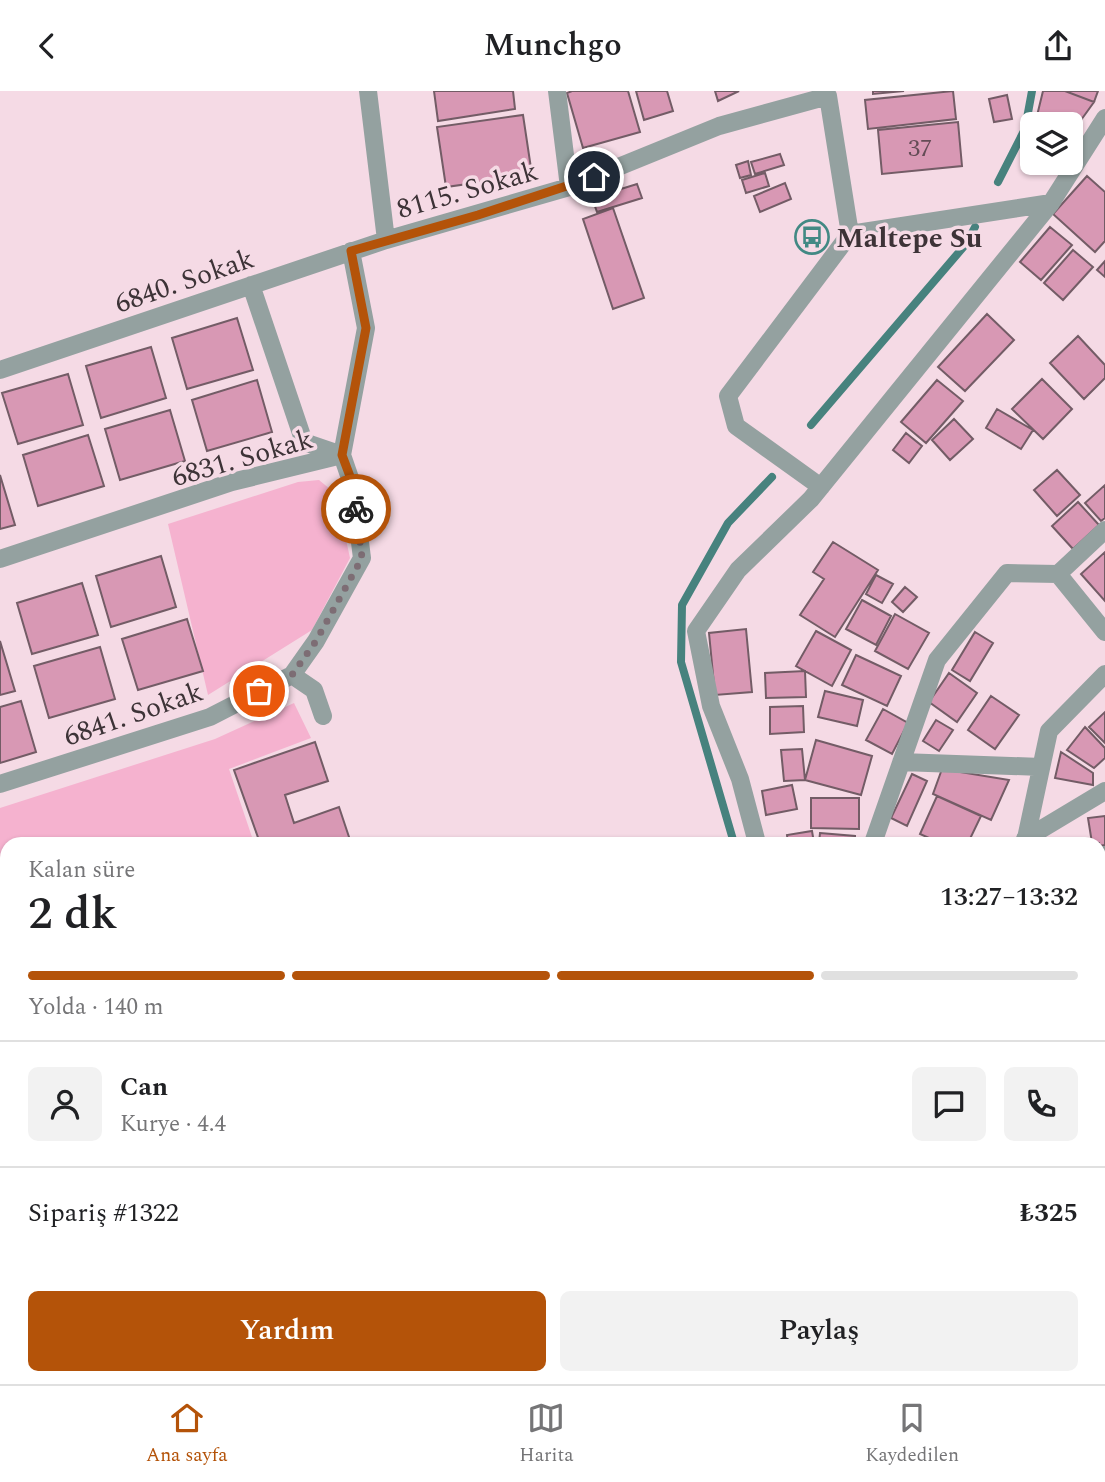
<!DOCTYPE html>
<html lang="tr">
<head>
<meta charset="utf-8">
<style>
	:root { --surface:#fff; --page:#f2f2f2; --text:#202124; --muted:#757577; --line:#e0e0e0; --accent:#b45309 }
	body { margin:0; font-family:Spectral,serif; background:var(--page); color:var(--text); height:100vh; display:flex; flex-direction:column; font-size:26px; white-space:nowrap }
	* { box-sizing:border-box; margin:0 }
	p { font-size:23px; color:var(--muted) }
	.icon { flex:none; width:38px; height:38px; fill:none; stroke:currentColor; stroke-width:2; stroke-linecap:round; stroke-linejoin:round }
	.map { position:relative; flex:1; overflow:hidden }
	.details { position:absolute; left:0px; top:746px; width:1106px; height:548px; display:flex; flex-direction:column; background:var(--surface); border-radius:21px 21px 0 0; box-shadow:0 2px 5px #0004 }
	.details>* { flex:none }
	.controls { position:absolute; left:1020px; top:21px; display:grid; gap:14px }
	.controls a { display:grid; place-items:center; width:63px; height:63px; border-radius:10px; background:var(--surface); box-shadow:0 2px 5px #0004; font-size:35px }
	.pin { position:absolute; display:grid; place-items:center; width:60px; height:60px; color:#fff; margin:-30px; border:4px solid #fff; border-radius:50%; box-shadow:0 2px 7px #0007 }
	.courier { position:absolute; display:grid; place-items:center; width:70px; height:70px; margin:-35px; border:5px solid #b45309; border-radius:50%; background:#fff; color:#222; box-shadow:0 2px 9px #0007 }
	.headline em { font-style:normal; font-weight:600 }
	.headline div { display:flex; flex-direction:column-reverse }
	.headline { display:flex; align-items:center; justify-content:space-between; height:119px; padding:0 28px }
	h1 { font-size:46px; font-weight:600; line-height:52px }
	.bar { display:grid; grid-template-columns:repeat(4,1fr); gap:10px 7px; align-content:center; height:84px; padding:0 28px }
	.bar i { height:9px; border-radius:5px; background:var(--line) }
	.bar .on { background:var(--accent) }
	.bar p { grid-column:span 4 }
	.line { display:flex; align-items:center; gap:18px; padding:0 28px; border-top:2px solid var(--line) }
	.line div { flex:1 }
	.round { display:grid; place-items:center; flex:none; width:74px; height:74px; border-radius:10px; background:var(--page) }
	.action { display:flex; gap:14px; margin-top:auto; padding:14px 28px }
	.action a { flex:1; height:80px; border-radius:10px; background:var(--accent); color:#fff; font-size:28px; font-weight:600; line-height:80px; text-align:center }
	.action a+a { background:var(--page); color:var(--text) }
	header { display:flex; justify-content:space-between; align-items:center; height:91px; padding:0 28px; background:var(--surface); font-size:32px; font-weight:600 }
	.tab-bar { display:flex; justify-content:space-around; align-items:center; height:98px; border-top:2px solid var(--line); background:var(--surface); font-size:19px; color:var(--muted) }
	.tab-bar a { display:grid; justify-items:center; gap:4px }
	.tab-bar .on { color:var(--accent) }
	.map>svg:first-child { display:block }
	.green { fill:#f5b2cf }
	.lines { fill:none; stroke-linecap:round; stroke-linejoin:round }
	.stream { stroke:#47827e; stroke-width:8 }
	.building { fill:#d898b4; stroke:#735c66; stroke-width:2 }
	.minor { stroke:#94a1a0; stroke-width:18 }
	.done { stroke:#7d6d74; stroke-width:7; stroke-dasharray:0 12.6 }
	.route { stroke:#b45309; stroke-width:9 }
	.labels { text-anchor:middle; stroke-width:7; stroke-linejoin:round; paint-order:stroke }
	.number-label { font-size:24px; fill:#644c56 }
	.street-label { font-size:28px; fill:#3d3337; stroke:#f5dae5 }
	.poi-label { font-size:28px; font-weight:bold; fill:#3d3337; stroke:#f5dae5; text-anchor:start }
</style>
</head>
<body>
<header><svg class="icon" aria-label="back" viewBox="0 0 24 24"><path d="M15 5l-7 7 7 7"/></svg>Munchgo<svg class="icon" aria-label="share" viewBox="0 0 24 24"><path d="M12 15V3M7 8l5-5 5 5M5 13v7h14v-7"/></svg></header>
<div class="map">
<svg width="1105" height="1293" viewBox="0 0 1105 1293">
	<rect width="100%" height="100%" fill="#f5dae5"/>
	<path class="green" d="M 319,389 L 336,403 L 350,467 L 312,539 L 208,604 L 168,433 L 298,391 Z
		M 294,612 L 311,647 L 229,678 L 254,752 L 7,752 L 7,818 L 0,816 L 0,717 L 215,648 Z"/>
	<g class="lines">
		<path class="stream" d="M 998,91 L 1025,38 L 1032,0
			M 811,334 L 966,153 L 975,136
			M 734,752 L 681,571 L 682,514 L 728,432 L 772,386
			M 840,1293 L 841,1286"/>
	</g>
	<path class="building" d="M 434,0 L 513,0 L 515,18 L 438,30 Z
		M 572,0 L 628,0 L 640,41 L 583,57 L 567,2 Z
		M 636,0 L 667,0 L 673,20 L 644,29 Z
		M 715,0 L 739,0 L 718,10 Z
		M 873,0 L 904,0 L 873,3 Z
		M 953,0 L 956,28 L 868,38 L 865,9 Z
		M 1043,0 L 1065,0 L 1094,11 L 1071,43 L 1071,33 L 1035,33 Z
		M 1065,0 L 1098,0 L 1094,11 Z
		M 1007,4 L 1012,28 L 994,31 L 989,8 Z
		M 523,24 L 532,84 L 446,96 L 437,36 Z
		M 958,31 L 962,75 L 882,83 L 878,39 Z
		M 780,63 L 784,74 L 755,83 L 751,71 Z
		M 748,70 L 751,84 L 740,87 L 736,74 Z
		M 765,82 L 769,95 L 746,102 L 742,89 Z
		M 1087,85 L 1105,101 L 1105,150 L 1095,161 L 1053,123 Z
		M 785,92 L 791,108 L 760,121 L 754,105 Z
		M 637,93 L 642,107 L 597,121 L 592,107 Z
		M 613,117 L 644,207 L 613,218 L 583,128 Z
		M 1050,136 L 1072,154 L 1041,189 L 1020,171 Z
		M 1073,159 L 1093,176 L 1063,209 L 1044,192 Z
		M 1105,170 L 1105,186 L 1097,179 Z
		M 987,223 L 1014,249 L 965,300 L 938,276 Z
		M 237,227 L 253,279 L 187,298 L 172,247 Z
		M 1078,245 L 1105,274 L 1105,287 L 1084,308 L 1050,272 Z
		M 151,256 L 166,307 L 101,327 L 86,275 Z
		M 68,283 L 83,334 L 18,353 L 2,302 Z
		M 1042,288 L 1072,318 L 1043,348 L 1012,318 Z
		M 257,289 L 272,341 L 207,360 L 192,309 Z
		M 937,289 L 963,310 L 926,352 L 901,331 Z
		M 997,318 L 1033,339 L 1021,358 L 986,337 Z
		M 170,319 L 185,370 L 120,389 L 105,338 Z
		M 954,328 L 973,348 L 950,369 L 932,349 Z
		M 906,342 L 922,355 L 909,372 L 893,359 Z
		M 88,344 L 104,395 L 38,415 L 23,364 Z
		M 1057,379 L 1080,404 L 1057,425 L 1034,399 Z
		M 0,384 L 15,434 L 0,438 Z
		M 1105,394 L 1105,427 L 1101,430 L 1085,412 Z
		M 1078,411 L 1099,434 L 1073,458 L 1052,435 Z
		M 833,451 L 878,479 L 835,546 L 800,524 L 824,488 L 813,481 Z
		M 1105,461 L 1105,510 L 1081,483 Z
		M 161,465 L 176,516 L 111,536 L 96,485 Z
		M 876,484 L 893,493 L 882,512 L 866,503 Z
		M 82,492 L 98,544 L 32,563 L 17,512 Z
		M 905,496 L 917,506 L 903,521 L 892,511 Z
		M 862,509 L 891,525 L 876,554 L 846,538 Z
		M 895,523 L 929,542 L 908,578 L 875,560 Z
		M 187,528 L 203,580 L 138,599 L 122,548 Z
		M 746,538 L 752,601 L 715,604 L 709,542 Z
		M 816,540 L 851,559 L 832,595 L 796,575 Z
		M 975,541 L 993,552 L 970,590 L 952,579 Z
		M 0,550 L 15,600 L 0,604 Z
		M 100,556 L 115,608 L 49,627 L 34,575 Z
		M 856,564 L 901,585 L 887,615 L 842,594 Z
		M 805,580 L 806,606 L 766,607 L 765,582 Z
		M 949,582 L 977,602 L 957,631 L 929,611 Z
		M 825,600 L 863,609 L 857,635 L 818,626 Z
		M 991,605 L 1019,624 L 995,658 L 968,639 Z
		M 21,610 L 36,661 L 0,672 L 0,616 Z
		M 803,615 L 804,641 L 770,643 L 770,616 Z
		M 883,618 L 908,632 L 892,663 L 866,649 Z
		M 1105,621 L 1105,652 L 1089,636 Z
		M 936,629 L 953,639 L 939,660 L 923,650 Z
		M 1085,636 L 1105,657 L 1105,667 L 1094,677 L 1067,659 Z
		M 816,649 L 872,665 L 861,704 L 805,689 Z
		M 315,651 L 328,690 L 285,704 L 294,732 L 339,716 L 351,752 L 260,752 L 234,679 Z
		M 802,658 L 805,689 L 784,690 L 781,659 Z
		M 1061,661 L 1093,682 L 1093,694 L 1055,687 Z
		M 942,678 L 1009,689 L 991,729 L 933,703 Z
		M 912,683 L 927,690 L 907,735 L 891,727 Z
		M 792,694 L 797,718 L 766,724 L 762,700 Z
		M 937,705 L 981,725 L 968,752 L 940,752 L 920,743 Z
		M 811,707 L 859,707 L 859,738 L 811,737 Z
		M 1105,725 L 1105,754 L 1099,755 L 1099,752 L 1092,752 L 1088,727 Z
		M 812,740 L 814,752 L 788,752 L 787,744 Z
		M 820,742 L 855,745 L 855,752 L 819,752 Z
		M 1105,1277 L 1105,1293 L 1099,1293 Z
		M 935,1286 L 952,1286 L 963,1292 L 931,1293 Z"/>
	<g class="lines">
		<path class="minor" d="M 368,0 L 386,149
			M 557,0 L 569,96
			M 850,143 L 1051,112
			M 0,279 L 386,149 L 569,96 L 719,35 L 828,5 L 850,143
			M 821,396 L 736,335 L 728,305 L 850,143
			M 0,468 L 232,391 L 342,364 L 366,237 L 351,160
			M 1058,483 L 1105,439
			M 292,584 L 314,599 L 323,625
			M 901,671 L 1041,676
			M 0,693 L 210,626 L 292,584 L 316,550 L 362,467 L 353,396 L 342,364 L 304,351 L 251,194
			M 1025,748 L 1105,700
			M 757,752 L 740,688 L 711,615 L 696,540 L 738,479 L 811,408 L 1051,112 L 1105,27
			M 873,752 L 937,569 L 1007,482 L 1058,483 L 1105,541
			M 1025,752 L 1049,640 L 1105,583
			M 1099,765 L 1105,764
			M 1099,818 L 1105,819
			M 0,843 L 7,845
			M 868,1293 L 871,1286
			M 983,1293 L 984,1286
			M 1028,1293 L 1029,1286"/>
	</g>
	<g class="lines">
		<path class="done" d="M 259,600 L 292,584 L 316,550 L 362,467 L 356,418"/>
		<path class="route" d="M 356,418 L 354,396 L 342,364 L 366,237 L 351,160 L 478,124 L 594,86"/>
	</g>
	<defs>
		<g id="bus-ring" transform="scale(1.75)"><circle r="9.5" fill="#f5dae5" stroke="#428984" stroke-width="1.5"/><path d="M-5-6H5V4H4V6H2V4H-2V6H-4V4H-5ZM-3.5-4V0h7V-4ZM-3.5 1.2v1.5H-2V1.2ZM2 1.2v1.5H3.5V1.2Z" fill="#428984"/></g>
	</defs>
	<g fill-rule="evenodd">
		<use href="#bus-ring" x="812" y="146"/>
	</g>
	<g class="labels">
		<g class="number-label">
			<text x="920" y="65">37</text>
		</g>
		<g class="street-label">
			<text transform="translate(467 98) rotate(-16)" y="10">8115. Sokak</text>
			<text transform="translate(184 189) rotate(-19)" y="10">6840. Sokak</text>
			<text transform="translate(242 366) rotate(-16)" y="10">6831. Sokak</text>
			<text transform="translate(133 622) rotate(-19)" y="10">6841. Sokak</text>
		</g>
		<g class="poi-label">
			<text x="836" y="156">Maltepe Su</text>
		</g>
	</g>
</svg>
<div class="controls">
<a><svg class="icon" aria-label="layers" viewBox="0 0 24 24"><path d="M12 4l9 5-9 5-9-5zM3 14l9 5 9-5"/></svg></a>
</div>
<div class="pin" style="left:259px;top:600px;background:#ea580c"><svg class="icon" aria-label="bag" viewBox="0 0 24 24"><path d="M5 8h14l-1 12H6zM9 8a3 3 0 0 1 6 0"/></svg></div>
<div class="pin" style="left:594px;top:86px;background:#1f2937"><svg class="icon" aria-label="home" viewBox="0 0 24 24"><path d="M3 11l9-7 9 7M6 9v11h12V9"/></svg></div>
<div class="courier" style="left:356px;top:418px"><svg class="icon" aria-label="bike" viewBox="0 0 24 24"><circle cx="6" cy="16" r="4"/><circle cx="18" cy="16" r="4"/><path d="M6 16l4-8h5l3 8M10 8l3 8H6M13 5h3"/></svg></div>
<section class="details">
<div class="headline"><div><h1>2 dk</h1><p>Kalan süre</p></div><em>13:27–13:32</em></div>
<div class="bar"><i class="on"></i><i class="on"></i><i class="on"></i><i></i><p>Yolda · 140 m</p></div>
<div class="line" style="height:126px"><a class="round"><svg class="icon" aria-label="person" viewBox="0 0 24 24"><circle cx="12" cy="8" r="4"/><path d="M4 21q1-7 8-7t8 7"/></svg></a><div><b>Can</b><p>Kurye · 4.4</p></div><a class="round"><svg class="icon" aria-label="chat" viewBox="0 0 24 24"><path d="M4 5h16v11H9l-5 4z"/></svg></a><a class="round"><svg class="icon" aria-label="phone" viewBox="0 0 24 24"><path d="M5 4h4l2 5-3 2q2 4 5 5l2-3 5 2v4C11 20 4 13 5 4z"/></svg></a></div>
<div class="line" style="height:91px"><div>Sipariş #1322</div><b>₺325</b></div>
<div class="action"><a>Yardım</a><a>Paylaş</a></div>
</section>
</div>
<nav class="tab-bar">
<a class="on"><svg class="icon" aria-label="home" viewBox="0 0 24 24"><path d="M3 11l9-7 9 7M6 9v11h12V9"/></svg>Ana sayfa</a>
<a><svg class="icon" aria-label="map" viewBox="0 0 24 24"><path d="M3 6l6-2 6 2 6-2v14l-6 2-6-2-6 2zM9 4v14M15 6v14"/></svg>Harita</a>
<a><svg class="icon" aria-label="saved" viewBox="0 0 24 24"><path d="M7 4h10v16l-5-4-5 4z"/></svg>Kaydedilen</a>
</nav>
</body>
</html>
